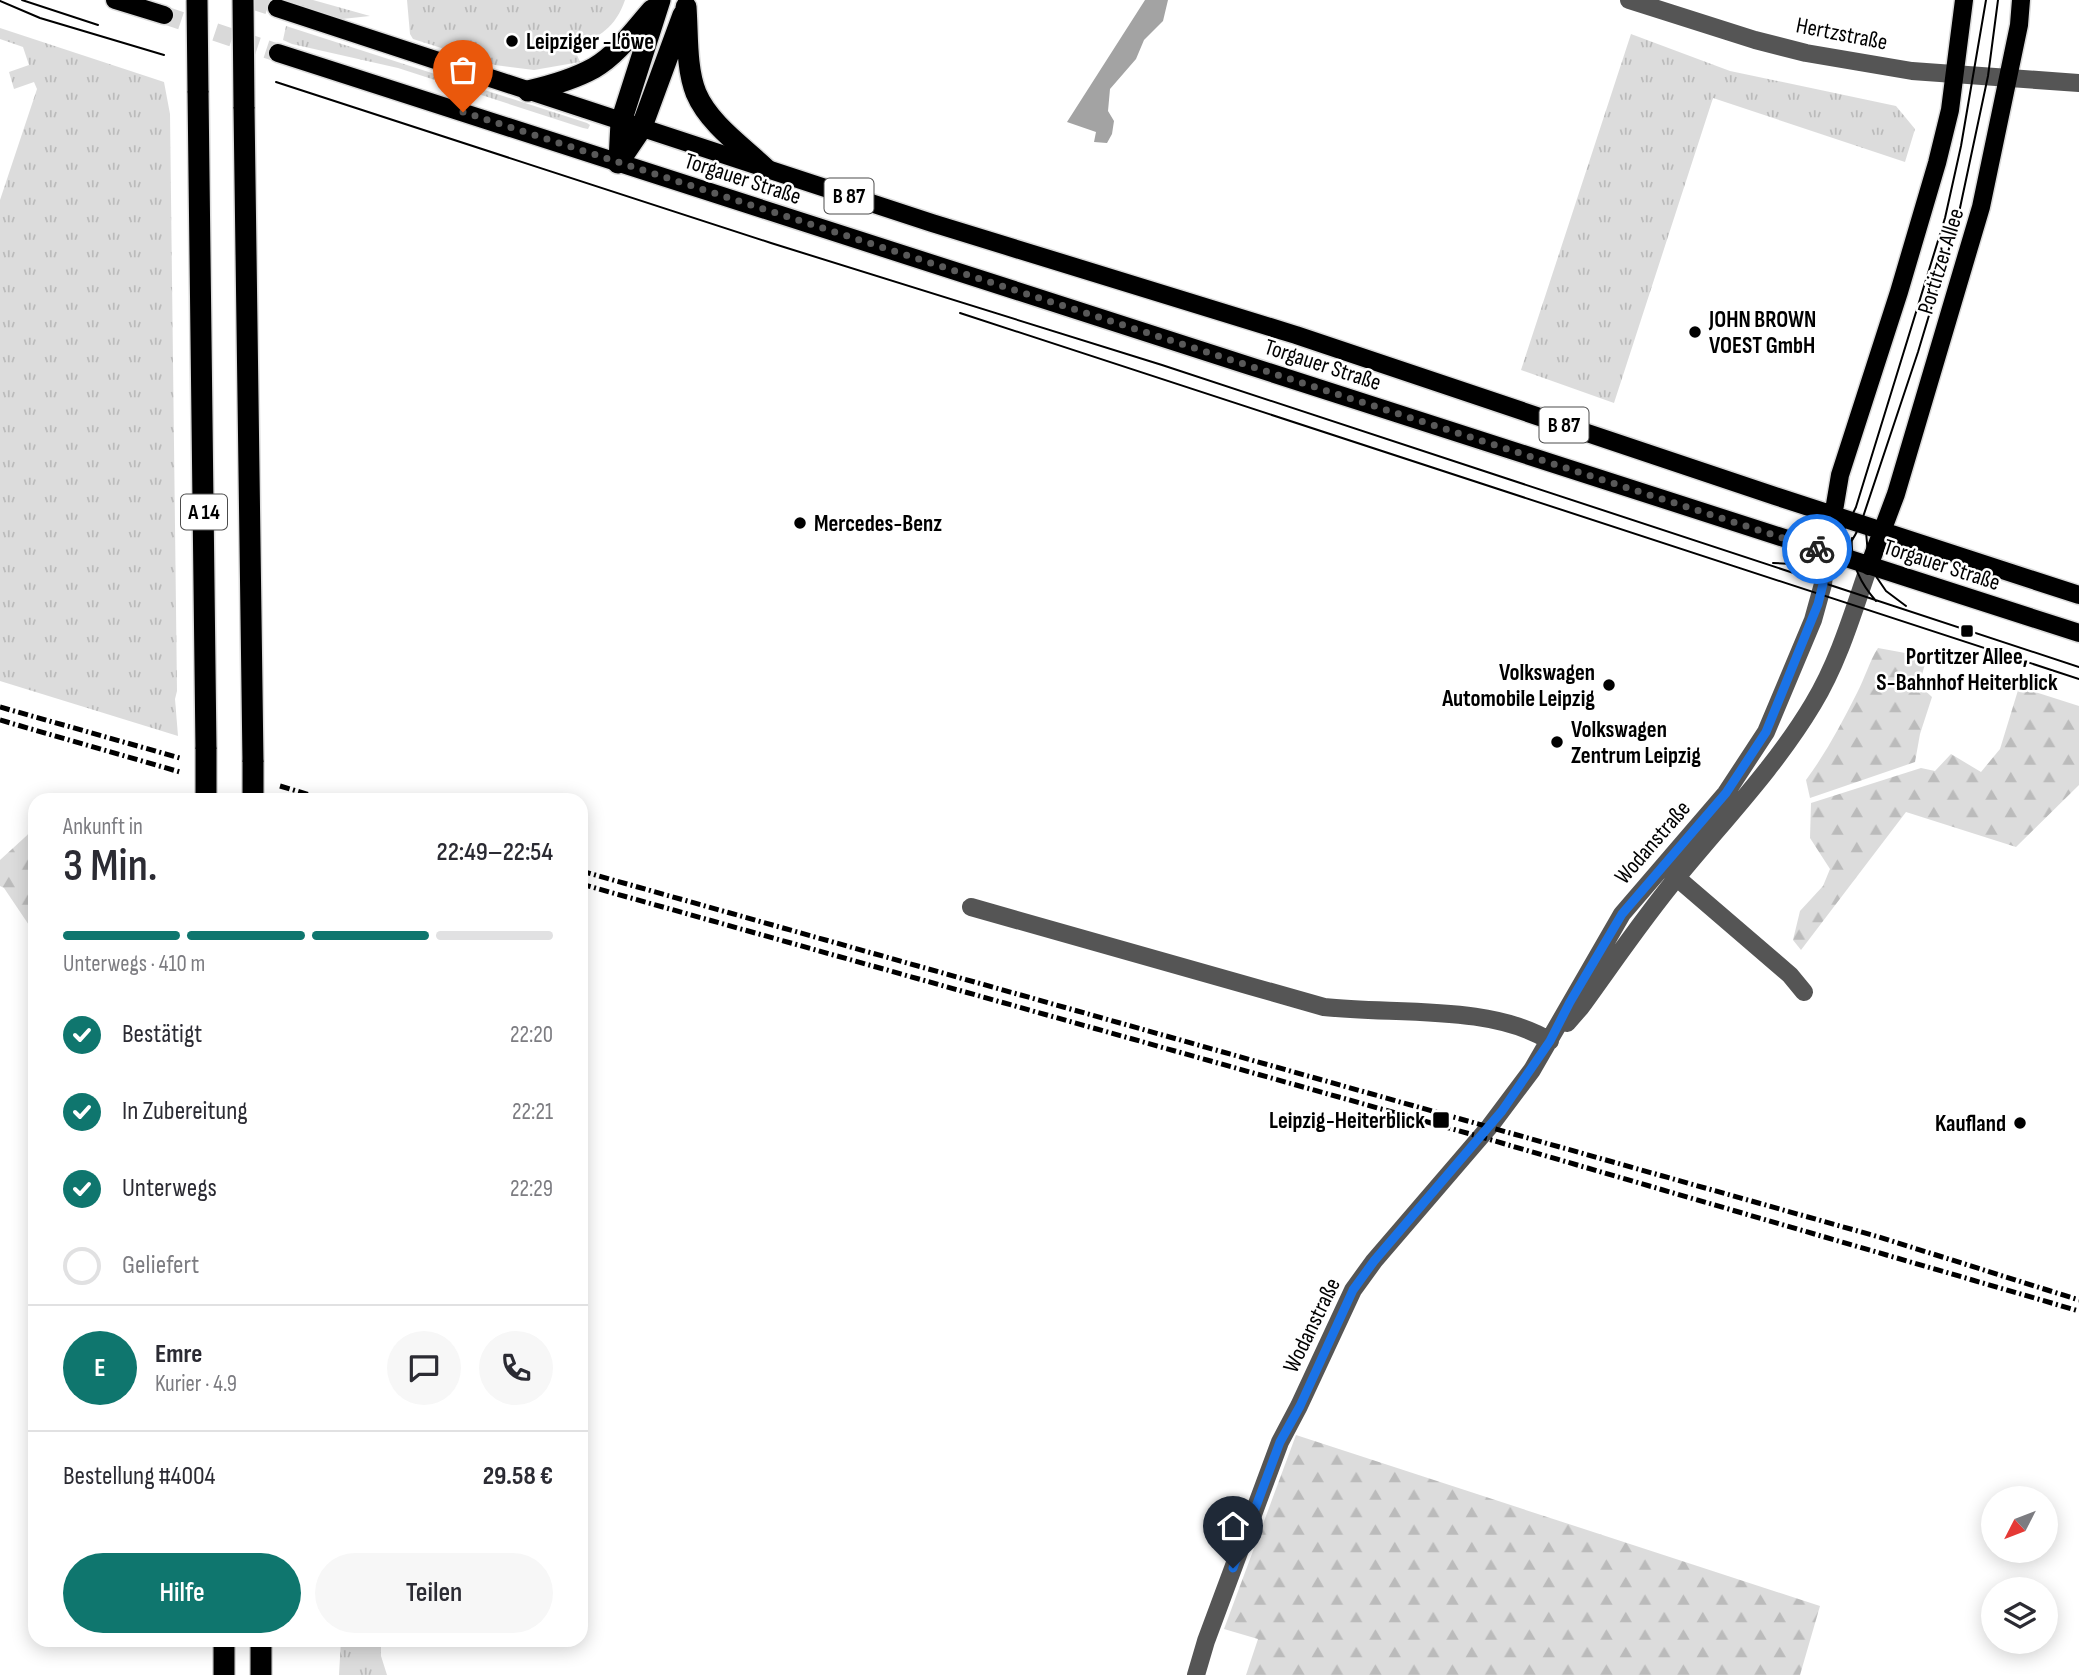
<!DOCTYPE html>
<html lang="de">
<head>
<meta charset="utf-8">
<style>
	:root { --surface:#fff; --page:#f7f7f7; --text:#2b2b33; --muted:#7c7c81; --line:#e1e1e2; --accent:#0f766e }
	body { margin:0; font-family:"Sofia Sans Condensed",sans-serif; background:var(--page); color:var(--text); height:100vh; display:flex; flex-direction:column; font-size:26px; white-space:nowrap }
	* { box-sizing:border-box; margin:0 }
	p { font-size:23px; color:var(--muted) }
	.icon { flex:none; width:38px; height:38px; fill:none; stroke:currentColor; stroke-width:2; stroke-linecap:round; stroke-linejoin:round }
	.map { position:relative; flex:1; overflow:hidden }
	.panel { position:absolute; left:28px; top:793px; width:560px; height:854px; display:flex; flex-direction:column; background:var(--surface); border-radius:21px; box-shadow:0 4px 18px #0003 }
	.panel>* { flex:none }
	.needle { width:46px; rotate:228deg }
	.fabs { position:absolute; left:1981px; top:1486px; display:grid; gap:14px }
	.fabs a { display:grid; place-items:center; width:77px; height:77px; border-radius:50%; background:var(--surface); box-shadow:0 4px 18px #0003; font-size:35px }
	.pin { position:absolute; display:grid; place-items:center; width:60px; height:60px; color:#fff; margin:-72px -30px; border-radius:50% 50% 50% 0; rotate:-45deg; box-shadow:0 0 7px #0007 }
	.pin .icon { rotate:45deg }
	.courier { position:absolute; display:grid; place-items:center; width:70px; height:70px; margin:-35px; border:5px solid #1a73e8; border-radius:50%; background:#fff; color:#222; box-shadow:0 2px 9px #0007 }
	.head em { font-style:normal; font-weight:600 }
	.head div { display:flex; flex-direction:column-reverse }
	.head { display:flex; align-items:center; justify-content:space-between; height:119px; padding:0 35px }
	h1 { font-size:46px; font-weight:600; line-height:52px }
	.bar { display:grid; grid-template-columns:repeat(4,1fr); gap:10px 7px; align-content:center; height:84px; padding:0 35px }
	.bar i { height:9px; border-radius:5px; background:var(--line) }
	.bar .selected { background:var(--accent) }
	.bar p { grid-column:span 4 }
	.line { display:flex; align-items:center; gap:18px; padding:0 35px; border-top:2px solid var(--line) }
	.line div { flex:1 }
	.round { display:grid; place-items:center; flex:none; width:74px; height:74px; border-radius:37px; background:var(--page) }
	ol { padding:0 35px; list-style:none }
	li { display:flex; align-items:center; gap:21px; height:77px }
	li p { margin-inline-start:auto }
	li .icon { padding:7px; border-radius:50%; background:var(--accent); color:#fff; stroke-width:4 }
	li:last-child { color:var(--muted) }
	li i { width:38px; height:38px; border:4px solid var(--line); border-radius:50% }
	.primary-button { display:flex; gap:14px; margin-top:auto; padding:14px 35px }
	.primary-button a { flex:1; height:80px; border-radius:42px; background:var(--accent); color:#fff; font-size:28px; font-weight:600; line-height:80px; text-align:center }
	.primary-button a+a { background:var(--page); color:var(--text) }
	.map>svg:first-child { display:block }
	.grass { fill:url(#grass-tufts) }
	.forest { fill:url(#forest-firs) }
	.water { fill:#a3a3a3 }
	.lines { fill:none; stroke-linecap:round; stroke-linejoin:round }
	.major-tunnel { stroke:#d9d9d9; stroke-width:18; stroke-dasharray:18 9; stroke-linecap:butt }
	.major-casing { stroke:#dbdbdb; stroke-width:21 }
	.highway-casing { stroke:#dbdbdb; stroke-width:24 }
	.minor { stroke:#555; stroke-width:18 }
	.major { stroke:#000; stroke-width:18 }
	.highway { stroke:#000; stroke-width:21 }
	.tram { stroke:#000; stroke-width:2 }
	.rail { stroke:#000; stroke-width:5; stroke-dasharray:10 3.5 2 3.5; stroke-linecap:butt }
	.highway-bridge-casing { stroke:#dbdbdb; stroke-width:24; stroke-linecap:butt }
	.highway-bridge { stroke:#000; stroke-width:21 }
	.done { stroke:#595959; stroke-width:7; stroke-dasharray:0 12.6 }
	.route { stroke:#1a73e8; stroke-width:9 }
	.poi-dot { fill:#000; stroke:#fff; stroke-width:2.5 }
	.labels { text-anchor:middle; stroke-width:5; stroke-linejoin:round; paint-order:stroke }
	.shield { fill:#fff; stroke:#4c4c4c; stroke-width:2 }
	.shield-label { font-size:21px; font-weight:bold; fill:#000 }
	.street-label { font-size:23px; fill:#000; stroke:#fff }
	.poi-label { font-size:23px; font-weight:bold; fill:#000; stroke:#fff; text-anchor:start }
</style>
</head>
<body>
<div class="map">
<svg width="2079" height="1675" viewBox="0 0 2079 1675">
	<defs>
		<pattern id="grass-tufts" width="24" height="20" patternUnits="userSpaceOnUse" patternTransform="scale(1.75)"><rect width="24" height="20" fill="#dcdcdc"/><path d="M3 7l-1-3M5 7V3M7 7l1-3M15 17l-1-3M17 17v-4M19 17l1-3" fill="none" stroke="#bbb"/></pattern>
		<pattern id="forest-firs" width="22" height="20" patternUnits="userSpaceOnUse" patternTransform="scale(1.75)"><rect width="22" height="20" fill="#dcdcdc"/><path d="M5 1l3.5 6h-7zM16 11l3.5 6h-7z" fill="#bbb"/></pattern>
	</defs>
	<rect width="100%" height="100%" fill="#fff"/>
	<path class="grass" d="M 281,0 L 313,0 L 370,16 L 342,19 Z
		M 407,0 L 625,0 C 616,27 599,37 574,48 L 580,62 L 534,70 L 495,65 L 413,39 L 410,34 Z
		M 286,26 L 587,123 L 590,125 L 588,129 L 583,128 L 398,68 L 292,44 L 283,40 Z
		M 0,28 L 164,82 L 170,114 L 177,691 L 175,699 L 178,736 L 0,681 L 0,200 L 37,89 L 34,82 L 14,89 L 9,72 L 29,65 L 23,47 L 0,39 Z
		M 1631,34 L 1730,71 L 1896,106 L 1915,129 L 1905,162 L 1713,98 L 1614,403 L 1521,370 Z
		M 341,1640 L 381,1640 L 381,1656 L 387,1675 L 339,1675 Z"/>
	<path class="forest" d="M 1878,648 L 1927,657 L 1919,685 L 1932,697 L 1920,734 L 1915,762 L 1810,798 L 1806,780 C 1826,753 1842,723 1857,693 C 1865,678 1869,662 1878,648 Z
		M 2019,687 L 2079,706 L 2079,785 L 2016,847 L 1906,812 L 1801,950 L 1793,940 L 1800,911 L 1823,886 L 1830,869 L 1810,838 L 1811,803 L 1921,768 L 1935,771 L 1951,754 L 1981,772 L 2000,749 Z
		M 35,828 L 35,934 L 4,888 L 0,886 L 0,860 Z
		M 1296,1435 L 1820,1606 L 1800,1675 L 1246,1675 L 1258,1639 L 1224,1629 Z"/>
	<path class="water" d="M 1145,0 L 1168,0 L 1163,21 L 1144,40 L 1136,59 L 1110,89 L 1108,111 L 1114,121 L 1112,134 L 1107,143 L 1094,142 L 1096,132 L 1067,122 Z"/>
	<g class="lines">
		<path class="major-tunnel" d="M 251,0 L 277,8
			M 164,15 L 278,53"/>
		<g class="major-casing">
			<path id="major" d="M 115,0 L 164,15
				M 277,8 L 932,223 L 1296,335 L 1775,496 L 2079,595
				M 278,53 L 2079,633
				M 1827,552 L 1840,475 L 1899,292 L 1937,163 L 1950,110 L 1964,0
				M 1869,566 L 1896,494 L 1981,207 L 2019,25 L 2021,0"/>
		</g>
		<g class="highway-casing">
			<path id="highway" d="M 686,7 C 688,34 686,68 696,93 C 709,124 743,147 766,169
				M 198,91 L 206,749
				M 528,91 C 550,86 574,79 594,68 C 617,55 635,29 652,10
				M 244,107 L 253,762
				M 619,161 L 621,122 L 660,0
				M 618,163 L 641,129 L 683,15
				M 224,1640 L 224,1675
				M 261,1640 L 261,1675"/>
		</g>
		<path class="minor" d="M 1629,0 L 1755,40 L 1806,53 L 1912,71 L 2079,83
			M 1669,871 L 1790,975 L 1804,992
			M 971,907 L 1324,1007 C 1394,1015 1490,1004 1550,1041
			M 1567,1023 L 1581,1007 C 1613,963 1644,917 1679,875 C 1725,819 1776,766 1813,704 C 1839,661 1853,612 1869,566
			M 1196,1675 L 1206,1641 L 1280,1442 L 1299,1406 L 1353,1290 L 1374,1261 L 1490,1126 L 1532,1070 L 1622,914 L 1726,793 L 1766,732 L 1813,620 L 1823,584 L 1827,552"/>
		<use href="#major" class="major"/>
		<use href="#highway" class="highway"/>
		<path class="tram" d="M 22,0 L 98,25
			M 0,1 L 40,18 L 164,55
			M 276,82 L 771,243 L 1162,365 L 2079,667
			M 960,313 L 2079,679
			M 1856,507 L 1945,218 L 1961,146 L 1986,0
			M 1865,520 L 1869,566 L 1886,591 L 1906,606
			M 1852,538 C 1850,562 1861,584 1876,601
			M 1773,563 C 1782,563 1793,565 1801,563 C 1829,556 1845,532 1856,507
			M 1801,577 C 1833,571 1848,552 1861,523 L 1918,352 L 1957,222 L 1988,76 L 1998,0"/>
		<path class="rail" d="M 0,707 L 180,758
			M 0,720 L 180,772
			M 280,786 L 327,800
			M 581,871 L 1879,1237 L 2079,1300
			M 581,884 L 1481,1137 L 2079,1311"/>
		<g class="highway-bridge-casing">
			<path id="highway-bridge" d="M 197,0 L 198,91
				M 243,0 L 244,107
				M 253,762 L 253,800
				M 206,800 L 206,749"/>
		</g>
		<use href="#highway-bridge" class="highway-bridge"/>
	</g>
	<g class="lines">
		<path class="done" d="M 463,112 L 1817,549"/>
		<path class="route" d="M 1233,1568 L 1280,1442 L 1300,1406 L 1353,1290 L 1374,1261 L 1502,1111 L 1550,1041 L 1570,1002 L 1622,914 L 1726,793 L 1766,732 L 1818,604 L 1823,584 L 1827,552 L 1817,549"/>
	</g>
	<g class="poi-dot">
		<circle cx="512" cy="41" r="7"/>
		<circle cx="1695" cy="332" r="7"/>
		<circle cx="800" cy="523" r="7"/>
		<rect x="1960" y="624" width="14" height="14" rx="3.5"/>
		<circle cx="1609" cy="685" r="7"/>
		<circle cx="1557" cy="742" r="7"/>
		<rect x="1432" y="1111" width="18" height="18" rx="3.5"/>
		<circle cx="2020" cy="1123" r="7"/>
	</g>
	<g class="labels">
		<g class="shield">
			<rect x="824.5" y="178.5" width="49" height="35" rx="5"/>
			<rect x="1539.5" y="407.5" width="49" height="35" rx="5"/>
			<rect x="181" y="494.5" width="46" height="35" rx="5"/>
		</g>
		<g class="shield-label">
			<text x="849" y="203">B 87</text>
			<text x="1564" y="432">B 87</text>
			<text x="204" y="519">A 14</text>
		</g>
		<g class="street-label">
			<text transform="translate(1842 33) rotate(11)" y="8">Hertzstraße</text>
			<text transform="translate(743 178) rotate(18)" y="8">Torgauer Straße</text>
			<text transform="translate(1940 261) rotate(-73)" y="8">Portitzer Allee</text>
			<text transform="translate(1323 364) rotate(18)" y="8">Torgauer Straße</text>
			<text transform="translate(1942 564) rotate(18)" y="8">Torgauer Straße</text>
			<text transform="translate(1652 842) rotate(-49)" y="8">Wodanstraße</text>
			<text transform="translate(1311 1325) rotate(-64)" y="8">Wodanstraße</text>
		</g>
		<g class="poi-label">
			<text x="526" y="49">Leipziger -Löwe</text>
			<text x="1709" y="327">JOHN BROWN<tspan x="1709" dy="26">VOEST GmbH</tspan></text>
			<text x="814" y="531">Mercedes-Benz</text>
			<text x="1967" y="664" text-anchor="middle">Portitzer Allee,<tspan x="1967" dy="26">S-Bahnhof Heiterblick</tspan></text>
			<text x="1595" y="680" text-anchor="end">Volkswagen<tspan x="1595" dy="26">Automobile Leipzig</tspan></text>
			<text x="1571" y="737">Volkswagen<tspan x="1571" dy="26">Zentrum Leipzig</tspan></text>
			<text x="1425" y="1128" text-anchor="end">Leipzig-Heiterblick</text>
			<text x="2006" y="1131" text-anchor="end">Kaufland</text>
		</g>
	</g>
</svg>
<div class="fabs">
<a><svg class="needle" viewBox="-14 -14 28 28"><path d="M0-13l5 13h-10z" fill="#e53935"/><path d="M0 13l5-13h-10z" fill="#7c7c81"/></svg></a>
<a><svg class="icon" aria-label="layers" viewBox="0 0 24 24"><path d="M12 4l9 5-9 5-9-5zM3 14l9 5 9-5"/></svg></a>
</div>
<div class="pin" style="left:463px;top:112px;background:#ea580c"><svg class="icon" aria-label="bag" viewBox="0 0 24 24"><path d="M5 8h14l-1 12H6zM9 8a3 3 0 0 1 6 0"/></svg></div>
<div class="pin" style="left:1233px;top:1568px;background:#1f2937"><svg class="icon" aria-label="home" viewBox="0 0 24 24"><path d="M3 11l9-7 9 7M6 9v11h12V9"/></svg></div>
<div class="courier" style="left:1817px;top:549px"><svg class="icon" aria-label="bike" viewBox="0 0 24 24"><circle cx="6" cy="16" r="4"/><circle cx="18" cy="16" r="4"/><path d="M6 16l4-8h5l3 8M10 8l3 8H6M13 5h3"/></svg></div>
<section class="panel">
<div class="head"><div><h1>3 Min.</h1><p>Ankunft in</p></div><em>22:49–22:54</em></div>
<div class="bar"><i class="selected"></i><i class="selected"></i><i class="selected"></i><i></i><p>Unterwegs · 410 m</p></div>
<ol>
<li><svg class="icon" aria-label="check" viewBox="0 0 24 24"><path d="M5 12l5 5 9-10"/></svg>Bestätigt<p>22:20</p></li>
<li><svg class="icon" aria-label="check" viewBox="0 0 24 24"><path d="M5 12l5 5 9-10"/></svg>In Zubereitung<p>22:21</p></li>
<li><svg class="icon" aria-label="check" viewBox="0 0 24 24"><path d="M5 12l5 5 9-10"/></svg>Unterwegs<p>22:29</p></li>
<li><i></i>Geliefert</li>
</ol>
<div class="line" style="height:126px"><b class="round" style="background:var(--accent);color:#fff">E</b><div><b>Emre</b><p>Kurier · 4.9</p></div><a class="round"><svg class="icon" aria-label="chat" viewBox="0 0 24 24"><path d="M4 5h16v11H9l-5 4z"/></svg></a><a class="round"><svg class="icon" aria-label="phone" viewBox="0 0 24 24"><path d="M5 4h4l2 5-3 2q2 4 5 5l2-3 5 2v4C11 20 4 13 5 4z"/></svg></a></div>
<div class="line" style="height:91px"><div>Bestellung #4004</div><b>29.58 €</b></div>
<div class="primary-button"><a>Hilfe</a><a>Teilen</a></div>
</section>
</div>
</body>
</html>
